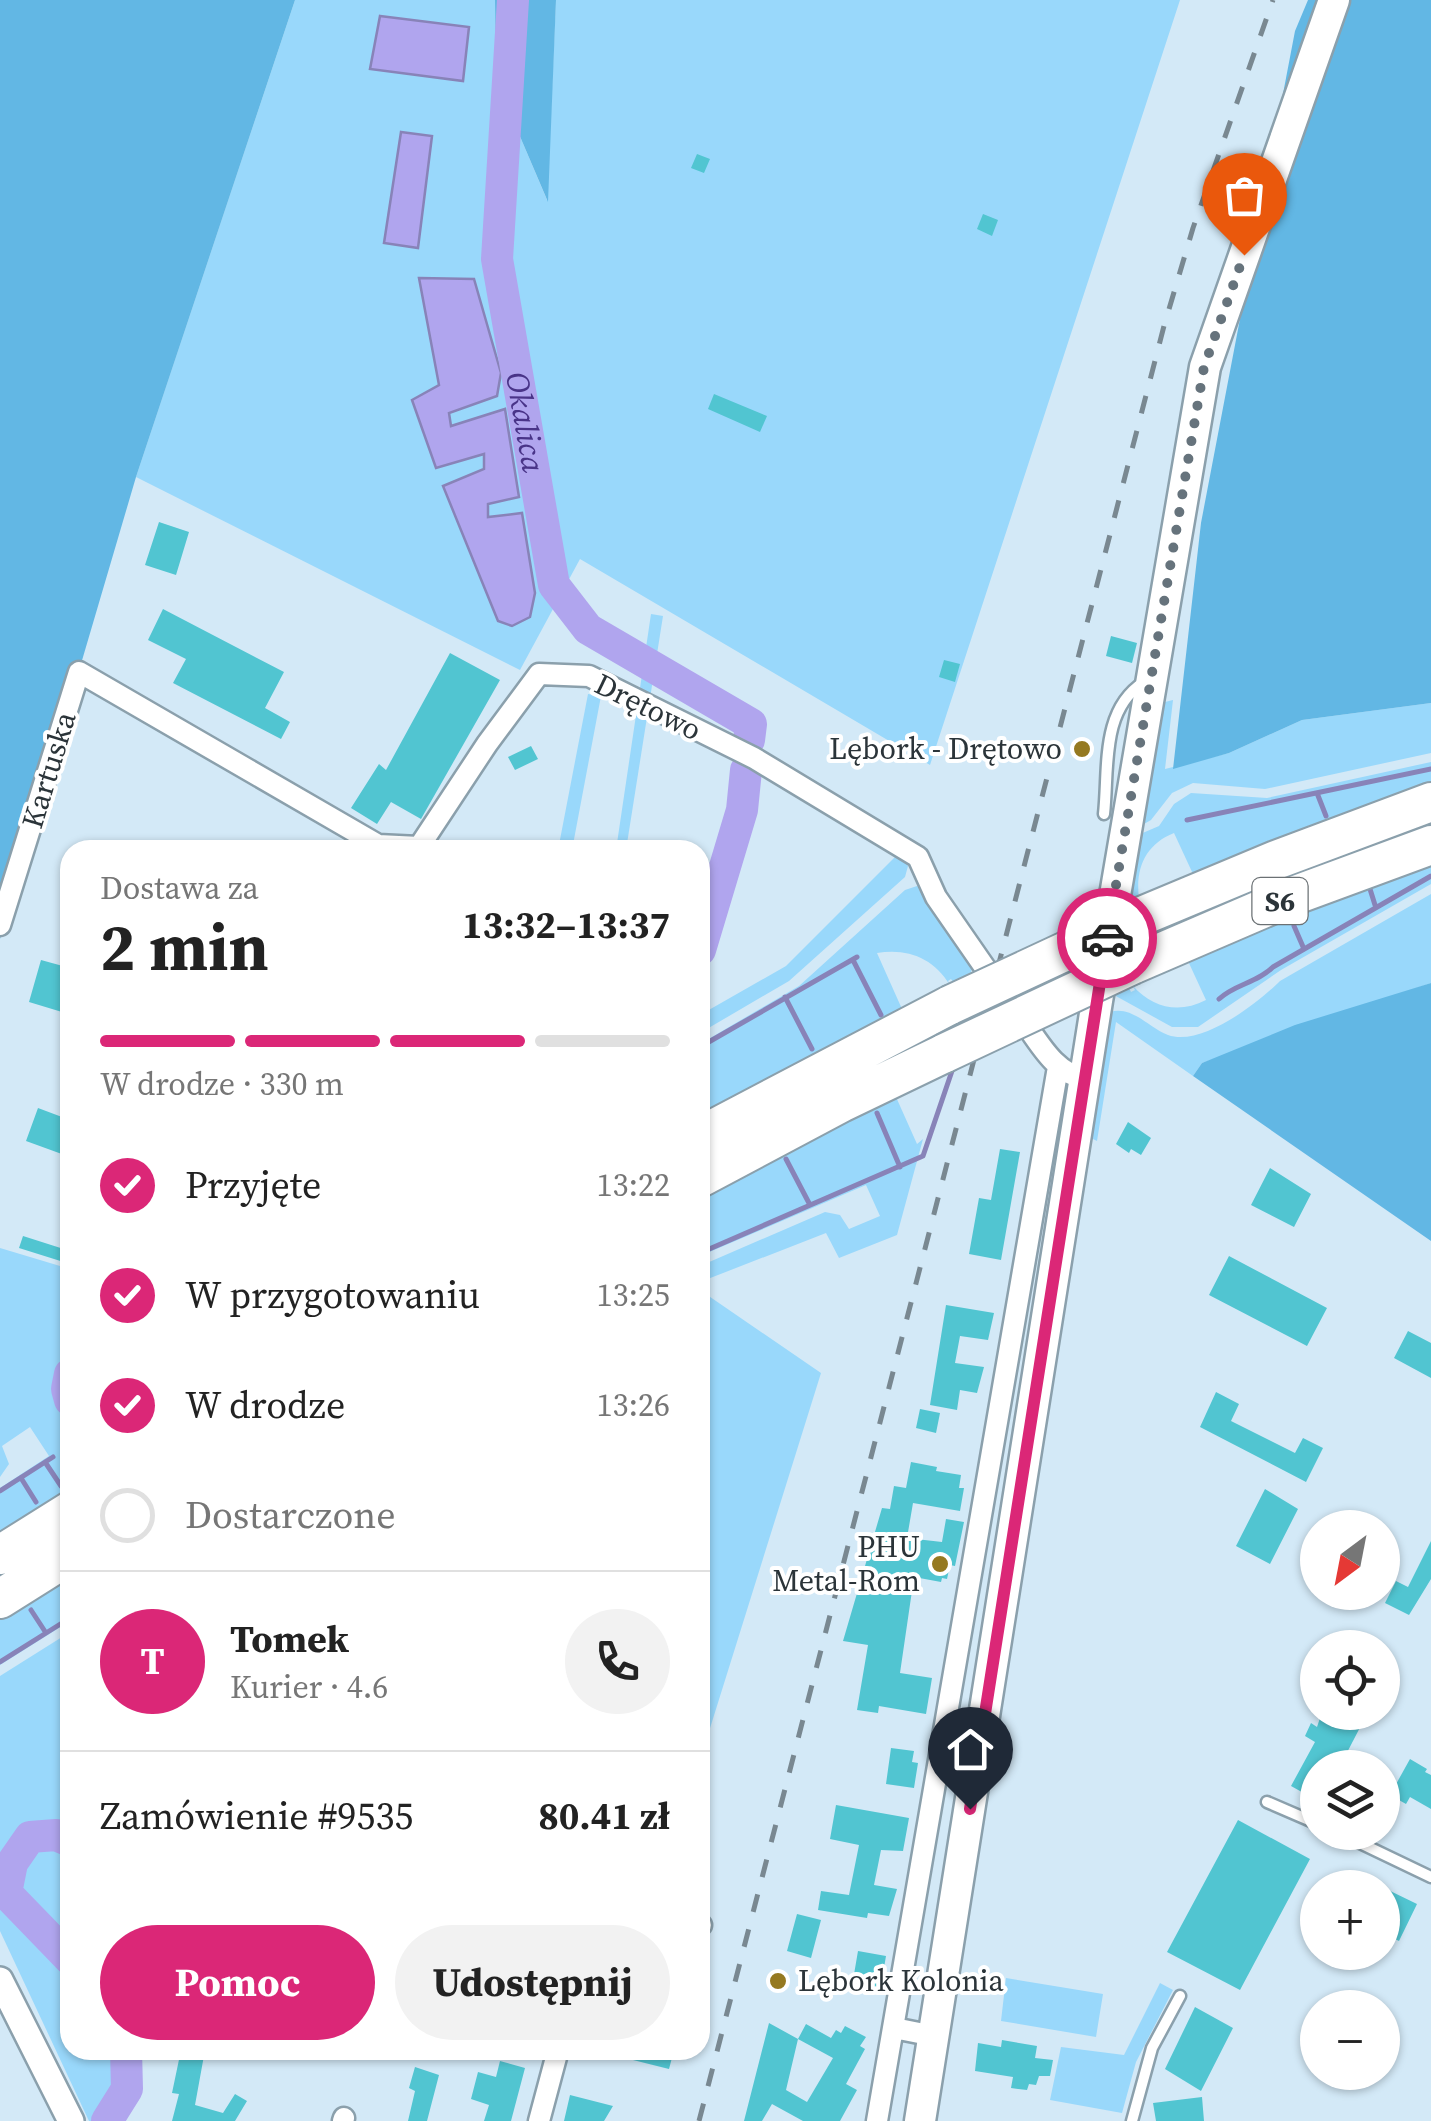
<!DOCTYPE html>
<html lang="pl">
<head>
<meta charset="utf-8">
<style>
	:root { --surface:#fff; --page:#f2f2f2; --text:#222; --muted:#767676; --line:#e0e0e0; --accent:#db2777 }
	body { margin:0; font-family:"Source Serif 4",serif; background:var(--page); color:var(--text); height:100vh; display:flex; flex-direction:column; font-size:38px; white-space:nowrap }
	* { box-sizing:border-box; margin:0 }
	p { font-size:32px; color:var(--muted) }
	.icon { flex:none; width:55px; height:55px; fill:none; stroke:currentColor; stroke-width:2; stroke-linecap:round; stroke-linejoin:round }
	.map { position:relative; flex:1; overflow:hidden }
	.panel { position:absolute; left:60px; top:840px; width:650px; height:1220px; display:flex; flex-direction:column; background:var(--surface); border-radius:30px; box-shadow:0 2px 8px #0004 }
	.panel>* { flex:none }
	.needle { width:65px; rotate:212deg }
	.fabs { position:absolute; left:1300px; top:1510px; display:grid; gap:20px }
	.fabs a { display:grid; place-items:center; width:100px; height:100px; border-radius:50%; background:var(--surface); box-shadow:0 2px 8px #0004; font-size:50px }
	.pin { position:absolute; display:grid; place-items:center; width:85px; height:85px; color:#fff; margin:-102px -42px; border-radius:50% 50% 50% 0; rotate:-45deg; box-shadow:0 0 10px #0007 }
	.pin .icon { rotate:45deg }
	.courier { position:absolute; display:grid; place-items:center; width:100px; height:100px; margin:-50px; border:8px solid #db2777; border-radius:50%; background:#fff; color:#222; box-shadow:0 2px 12px #0007 }
	.overview em { font-style:normal; font-weight:700 }
	.overview div { display:flex; flex-direction:column-reverse }
	.overview { display:flex; align-items:center; justify-content:space-between; height:170px; padding:0 40px }
	h1 { font-size:65px; font-weight:700; line-height:75px }
	.bar { display:grid; grid-template-columns:repeat(4,1fr); gap:15px 10px; align-content:center; height:120px; padding:0 40px }
	.bar i { height:12px; border-radius:8px; background:var(--line) }
	.bar .active { background:var(--accent) }
	.bar p { grid-column:span 4 }
	.line { display:flex; align-items:center; gap:25px; padding:0 40px; border-top:2px solid var(--line) }
	.line div { flex:1 }
	.round { display:grid; place-items:center; flex:none; width:105px; height:105px; border-radius:52px; background:var(--page) }
	ol { padding:0 40px; list-style:none }
	li { display:flex; align-items:center; gap:30px; height:110px }
	li p { margin-inline-start:auto }
	li .icon { padding:10px; border-radius:50%; background:var(--accent); color:#fff; stroke-width:4 }
	li:last-child { color:var(--muted) }
	li i { width:55px; height:55px; border:5px solid var(--line); border-radius:50% }
	.button { display:flex; gap:20px; margin-top:auto; padding:20px 40px }
	.button a { flex:1; height:115px; border-radius:60px; background:var(--accent); color:#fff; font-size:40px; font-weight:700; line-height:115px; text-align:center }
	.button a+a { background:var(--page); color:var(--text) }
	.map>svg:first-child { display:block }
	.green { fill:#99d8fb }
	.forest { fill:#62b7e4 }
	.water { fill:#b0a5ee; stroke:#8883b8; stroke-width:2.5 }
	.lines { fill:none; stroke-linecap:round; stroke-linejoin:round }
	.stream { stroke:#8883b8; stroke-width:5 }
	.river { stroke:#b0a5ee; stroke-width:32 }
	.building { fill:#51c5d1; fill-rule:evenodd }
	.service-casing { stroke:#8ba0ac; stroke-width:15 }
	.minor-casing { stroke:#8ba0ac; stroke-width:25 }
	.tertiary-casing { stroke:#8ba0ac; stroke-width:30 }
	.secondary-casing { stroke:#8ba0ac; stroke-width:35 }
	.motorway-casing { stroke:#8ba0ac; stroke-width:42 }
	.service { stroke:#fff; stroke-width:10 }
	.minor { stroke:#fff; stroke-width:20 }
	.tertiary { stroke:#fff; stroke-width:25 }
	.secondary { stroke:#fff; stroke-width:30 }
	.motorway { stroke:#fff; stroke-width:38 }
	.rail { stroke:#798891; stroke-width:5; stroke-dasharray:18 18; stroke-linecap:butt }
	.motorway-bridge-casing { stroke:#8ba0ac; stroke-width:42; stroke-linecap:butt }
	.motorway-bridge { stroke:#fff; stroke-width:38 }
	.done { stroke:#66737c; stroke-width:10; stroke-dasharray:0 18 }
	.route { stroke:#db2777; stroke-width:12 }
	.poi-dot { fill:#957920; stroke:#fff; stroke-width:4 }
	.labels { text-anchor:middle; stroke-width:8; stroke-linejoin:round; paint-order:stroke }
	.shield { fill:#fff; stroke:#6b7174; stroke-width:2.5 }
	.shield-label { font-size:28px; font-weight:bold; fill:#2b3439 }
	.street-label { font-size:30px; fill:#2b3439; stroke:#fff }
	.poi-label { font-size:30px; fill:#2b3439; stroke:#fff; text-anchor:end }
	.water-label { font-size:32px; font-style:italic; fill:#493488; stroke:#fff }
</style>
</head>
<body>
<div class="map">
<svg width="1431" height="2121" viewBox="0 0 1431 2121">
	<rect width="100%" height="100%" fill="#d3e9f7"/>
	<path class="green" d="M 295,0 L 495,0 L 496,80 L 547,200 L 556,0 L 1180,0 L 930,765 L 580,559 L 520,670 L 136,477 Z
		M 651,614 L 663,616 L 626,850 L 616,850 Z
		M 588,694 L 601,696 L 572,850 L 558,850 Z
		M 1173,700 L 1165,769 L 1229,753 L 1302,720 L 1431,703 L 1431,753 L 1265,789 L 1193,783 L 1172,793 L 1151,820 L 1144,824 L 1139,820 L 1161,703 Z
		M 1431,762 L 1431,784 L 1193,874 L 1174,833 C 1146,844 1135,868 1139,898 L 1130,902 L 1121,983 L 1122,991 L 1129,988 L 1131,992 L 1135,990 L 1133,986 C 1153,1008 1179,1014 1206,1000 L 1188,961 L 1197,955 L 1431,863 L 1431,884 L 1281,970 L 1198,1027 L 1172,1027 L 1114,995 L 1112,991 L 1138,835 L 1159,826 L 1174,804 L 1191,793 L 1267,798 Z
		M 1431,816 L 1431,831 L 1162,934 L 1163,922 Z
		M 901,851 L 908,866 L 905,877 L 789,981 L 700,1033 L 700,1015 L 786,966 Z
		M 917,886 L 923,889 L 974,961 L 956,1026 L 960,981 L 954,983 L 951,979 L 948,981 L 950,985 C 933,958 908,948 877,953 L 902,1009 L 700,1114 L 700,1044 L 799,986 L 905,890 Z
		M 1431,894 L 1431,983 L 1202,1063 L 1193,1076 L 1116,1022 L 1097,1141 L 1091,1138 L 1087,1126 L 1110,1012 C 1132,1005 1149,1028 1168,1035 C 1201,1047 1257,1004 1280,981 Z
		M 896,1097 L 917,1144 L 923,1139 L 897,1235 L 839,1258 L 826,1233 L 700,1282 L 700,1266 L 825,1212 L 840,1215 L 849,1229 L 880,1216 L 866,1185 L 700,1256 L 700,1197 Z
		M 0,1248 L 70,1269 L 70,1489 L 0,1536 L 0,1488 L 49,1456 L 30,1427 L 2,1446 L 9,1464 L 0,1477 Z
		M 700,1290 L 821,1373 L 701,1757 L 700,1756 Z
		M 70,1575 L 70,1621 L 0,1665 L 0,1619 Z
		M 70,1632 L 70,2050 L 136,2050 L 136,2091 L 115,2121 L 89,2121 L 0,1931 L 0,1676 Z
		M 1006,1978 L 1103,1994 L 1096,2037 L 1001,2021 Z
		M 1160,1983 L 1173,1990 L 1136,2062 L 1122,2113 L 1050,2100 L 1061,2047 L 1124,2055 Z"/>
	<path class="forest" d="M 0,0 L 295,0 L 136,477 L 0,939 Z
		M 495,0 L 556,0 L 548,202 L 496,80 Z
		M 1308,0 L 1431,0 L 1431,703 L 1302,720 L 1229,753 L 1173,769 L 1201,523 L 1295,31 Z
		M 1431,983 L 1431,1241 L 1193,1076 L 1202,1063 L 1295,1025 Z"/>
	<path class="water" d="M 380,16 L 469,27 L 463,81 L 370,69 Z
		M 401,132 L 432,136 L 418,248 L 384,243 Z
		M 419,278 L 474,279 L 501,373 L 497,396 L 449,413 L 451,426 L 505,409 L 519,497 L 488,504 L 488,517 L 522,513 L 535,593 L 530,617 L 512,626 L 498,621 L 443,486 L 484,469 L 484,454 L 436,468 L 412,400 L 439,385 Z"/>
	<g class="lines">
		<path class="stream" d="M 1317,793 L 1326,816
			M 1187,820 L 1431,769
			M 1370,889 L 1375,905
			M 1294,926 L 1304,949
			M 853,960 L 881,1015
			M 785,997 L 812,1049
			M 1219,999 C 1235,984 1257,983 1273,967 L 1431,876
			M 700,1047 L 857,957
			M 700,1093 L 705,1103
			M 877,1113 L 900,1167
			M 786,1159 L 810,1205
			M 700,1253 L 923,1156 L 953,1068
			M 45,1462 L 61,1486
			M 21,1478 L 36,1502
			M 0,1491 L 53,1457
			M 31,1610 L 46,1633
			M 0,1662 L 70,1618"/>
		<g class="river">
			<path id="s1" d="M 513,0 L 497,259 L 554,585 L 588,629 L 751,724 L 749,740"/>
			<path d="M 700,950 L 742,810 L 746,770"/>
			<path d="M 70,1374 L 67,1389 L 70,1400"/>
			<path d="M 70,1841 L 56,1835 L 30,1837 L 12,1863 L 6,1893 L 70,1959"/>
			<path d="M 107,2121 L 127,2089 L 126,2050"/>
		</g>
	</g>
	<path class="building" d="M 697,154 L 710,159 L 704,173 L 691,168 Z
		M 983,214 L 998,220 L 992,236 L 977,229 Z
		M 714,394 L 767,416 L 760,432 L 708,409 Z
		M 159,522 L 189,532 L 176,575 L 145,565 Z
		M 163,609 L 284,672 L 265,708 L 290,722 L 281,739 L 173,683 L 186,659 L 148,640 Z
		M 1111,636 L 1137,643 L 1132,663 L 1106,656 Z
		M 450,653 L 500,680 L 421,819 L 391,802 L 377,824 L 351,808 L 379,764 L 386,770 Z
		M 944,660 L 960,664 L 955,682 L 939,677 Z
		M1074 747a9 9 0 1 1 18 0a9 9 0 1 1-18 0Z
		M 531,746 L 538,759 L 515,770 L 508,757 Z
		M 41,960 L 70,968 L 70,985 L 62,1012 L 29,1002 Z
		M 38,1108 L 70,1120 L 70,1157 L 26,1141 Z
		M 1128,1122 L 1151,1138 L 1141,1155 L 1131,1149 L 1129,1153 L 1116,1144 Z
		M 1000,1149 L 1020,1152 L 1001,1260 L 969,1254 L 979,1198 L 991,1200 Z
		M 1270,1168 L 1311,1194 L 1294,1227 L 1251,1205 Z
		M 23,1236 L 70,1251 L 70,1264 L 19,1248 Z
		M 1229,1256 L 1327,1308 L 1307,1346 L 1209,1295 Z
		M 946,1305 L 994,1313 L 988,1340 L 960,1336 L 955,1363 L 984,1367 L 977,1393 L 960,1390 L 957,1410 L 930,1405 Z
		M 1408,1331 L 1431,1343 L 1431,1378 L 1394,1358 Z
		M 1216,1392 L 1239,1404 L 1231,1421 L 1295,1453 L 1303,1438 L 1323,1448 L 1306,1482 L 1200,1427 Z
		M 920,1409 L 940,1413 L 936,1433 L 916,1428 Z
		M 911,1462 L 937,1467 L 936,1471 L 961,1475 L 959,1488 L 964,1488 L 960,1511 L 913,1503 L 907,1538 L 942,1542 L 946,1519 L 964,1522 L 955,1566 L 950,1565 L 947,1579 L 942,1578 L 941,1582 L 914,1577 L 900,1673 L 932,1678 L 926,1714 L 879,1706 L 878,1713 L 857,1710 L 868,1645 L 843,1641 L 882,1508 L 890,1509 L 894,1486 L 906,1488 Z
		M 1265,1489 L 1298,1509 L 1270,1564 L 1236,1546 Z
		M 1431,1541 L 1431,1579 L 1409,1615 L 1385,1603 L 1396,1581 L 1408,1587 Z
		M 1333,1712 L 1368,1712 L 1339,1768 L 1318,1768 L 1318,1801 L 1291,1786 L 1315,1742 L 1305,1736 L 1311,1723 L 1317,1727 L 1320,1718 L 1328,1721 Z
		M 891,1748 L 914,1751 L 912,1762 L 918,1763 L 914,1788 L 886,1784 Z
		M 1410,1759 L 1427,1769 L 1425,1772 L 1431,1775 L 1431,1809 L 1410,1797 L 1406,1804 L 1390,1795 Z
		M 836,1805 L 909,1818 L 903,1851 L 881,1850 L 874,1885 L 897,1889 L 889,1916 L 868,1913 L 867,1918 L 818,1910 L 821,1891 L 849,1895 L 859,1845 L 830,1839 Z
		M 1238,1820 L 1310,1859 L 1240,1990 L 1167,1952 Z
		M 1382,1887 L 1417,1904 L 1399,1941 L 1382,1933 Z
		M 797,1914 L 821,1920 L 811,1958 L 787,1951 Z
		M 858,1951 L 886,1956 L 880,1991 L 852,1986 Z
		M 775,1971 L 788,1978 L 780,1992 L 768,1984 Z
		M 1195,2007 L 1233,2028 L 1201,2091 L 1165,2069 Z
		M 769,2023 L 798,2039 L 806,2024 L 831,2038 L 836,2030 L 841,2033 L 845,2026 L 866,2037 L 860,2046 L 865,2049 L 846,2084 L 857,2090 L 840,2121 L 803,2121 L 772,2104 L 762,2121 L 744,2121 ZM 798,2039 L 833,2058 L 807,2102 L 786,2090 Z
		M 1002,2040 L 1037,2046 L 1035,2058 L 1053,2060 L 1050,2076 L 1039,2076 L 1036,2085 L 1029,2084 L 1027,2090 L 1011,2088 L 1013,2077 L 975,2071 L 978,2043 L 1001,2047 Z
		M 181,2050 L 205,2050 L 195,2105 L 223,2113 L 235,2094 L 247,2101 L 235,2121 L 172,2121 L 179,2094 L 172,2093 Z
		M 613,2050 L 657,2050 L 673,2054 L 669,2069 L 613,2055 Z
		M 500,2061 L 525,2068 L 511,2121 L 484,2121 L 489,2105 L 471,2099 L 478,2072 L 496,2077 Z
		M 415,2067 L 439,2075 L 427,2121 L 408,2121 L 415,2091 L 409,2088 Z
		M 570,2095 L 613,2106 L 604,2121 L 564,2121 Z
		M 1202,2097 L 1204,2121 L 1156,2121 L 1153,2103 Z"/>
	<g class="lines">
		<g class="service-casing">
			<path id="service" d="M 1104,814 C 1109,769 1100,710 1144,682
				M 1267,1802 L 1318,1824
				M 1337,1832 L 1431,1877
				M 1132,2121 L 1152,2048 L 1180,1996"/>
		</g>
		<g class="minor-casing">
			<path id="minor" d="M 0,925 L 79,672 L 378,845 L 419,847 L 487,744 L 539,674 L 589,676 L 754,758 L 918,857 L 936,897 L 999,988
				M 1017,1012 C 1037,1038 1052,1073 1086,1079
				M 700,1924 L 701,1925
				M 894,2028 L 934,2036
				M 343,2121 L 344,2118
				M 539,2121 L 558,2050
				M 877,2121 L 1058,1067"/>
		</g>
		<g class="tertiary-casing">
			<path id="tertiary" d="M 0,1980 L 71,2121"/>
		</g>
		<g class="secondary-casing">
			<path id="secondary" d="M 920,2121 L 1097,1001 L 1205,367 L 1334,0"/>
		</g>
		<g class="motorway-casing">
			<path id="motorway" d="M 1137,918 L 1276,860 L 1431,802
				M 1132,965 L 1290,897 L 1431,845
				M 700,1136 L 950,1005
				M 700,1178 L 841,1103 L 945,1053
				M 0,1555 L 70,1511
				M 0,1599 L 70,1555"/>
		</g>
		<use href="#service" class="service"/>
		<use href="#minor" class="minor"/>
		<use href="#tertiary" class="tertiary"/>
		<use href="#secondary" class="secondary"/>
		<use href="#motorway" class="motorway"/>
		<path class="rail" d="M 699,2121 L 1164,326 L 1193,228 L 1273,0"/>
		<g class="motorway-bridge-casing">
			<path id="motorway-bridge" d="M 950,1005 L 1137,918
				M 945,1053 L 1132,965"/>
		</g>
		<use href="#motorway-bridge" class="motorway-bridge"/>
	</g>
	<g class="lines">
		<path class="done" d="M 1107,938 L 1204,367 L 1244,255"/>
		<path class="route" d="M 970,1809 L 1107,938"/>
	</g>
	<g class="poi-dot">
		<circle cx="1082" cy="749" r="10"/>
		<circle cx="940" cy="1564" r="10"/>
		<circle cx="778" cy="1981" r="10"/>
	</g>
	<g class="labels">
		<rect class="shield" x="1252.5" y="878" width="55" height="46" rx="8"/>
		<g class="shield-label">
			<text x="1280" y="911">S6</text>
		</g>
		<g class="street-label">
			<text transform="translate(648 707) rotate(26)" y="10">Drętowo</text>
			<text transform="translate(49 770) rotate(-73)" y="10">Kartuska</text>
		</g>
		<g class="poi-label">
			<text x="1062" y="759">Lębork - Drętowo</text>
			<text x="920" y="1557">PHU<tspan x="920" dy="34">Metal-Rom</tspan></text>
			<text x="798" y="1991" text-anchor="start">Lębork Kolonia</text>
		</g>
		<g class="water-label">
			<text dy="11" stroke="none"><textPath href="#s1" startOffset="425">Okalica</textPath></text>
		</g>
	</g>
</svg>
<div class="fabs">
<a><svg class="needle" viewBox="-14 -14 28 28"><path d="M0-13l5 13h-10z" fill="#e53935"/><path d="M0 13l5-13h-10z" fill="#767676"/></svg></a>
<a><svg class="icon" aria-label="locate" viewBox="0 0 24 24"><circle cx="12" cy="12" r="6"/><path d="M12 2v4M12 18v4M2 12h4M18 12h4"/></svg></a>
<a><svg class="icon" aria-label="layers" viewBox="0 0 24 24"><path d="M12 4l9 5-9 5-9-5zM3 14l9 5 9-5"/></svg></a>
<a>+</a>
<a>−</a>
</div>
<div class="pin" style="left:1244px;top:255px;background:#ea580c"><svg class="icon" aria-label="bag" viewBox="0 0 24 24"><path d="M5 8h14l-1 12H6zM9 8a3 3 0 0 1 6 0"/></svg></div>
<div class="pin" style="left:970px;top:1809px;background:#1f2937"><svg class="icon" aria-label="home" viewBox="0 0 24 24"><path d="M3 11l9-7 9 7M6 9v11h12V9"/></svg></div>
<div class="courier" style="left:1107px;top:938px"><svg class="icon" aria-label="car" viewBox="0 0 24 24"><path d="M5 17H2v-5l4-1 3-4h7l3 4 3 1v5h-3M9 17h6M6 11h13"/><circle cx="7" cy="17" r="2"/><circle cx="17" cy="17" r="2"/></svg></div>
<section class="panel">
<div class="overview"><div><h1>2 min</h1><p>Dostawa za</p></div><em>13:32–13:37</em></div>
<div class="bar"><i class="active"></i><i class="active"></i><i class="active"></i><i></i><p>W drodze · 330 m</p></div>
<ol>
<li><svg class="icon" aria-label="check" viewBox="0 0 24 24"><path d="M5 12l5 5 9-10"/></svg>Przyjęte<p>13:22</p></li>
<li><svg class="icon" aria-label="check" viewBox="0 0 24 24"><path d="M5 12l5 5 9-10"/></svg>W przygotowaniu<p>13:25</p></li>
<li><svg class="icon" aria-label="check" viewBox="0 0 24 24"><path d="M5 12l5 5 9-10"/></svg>W drodze<p>13:26</p></li>
<li><i></i>Dostarczone</li>
</ol>
<div class="line" style="height:180px"><b class="round" style="background:var(--accent);color:#fff">T</b><div><b>Tomek</b><p>Kurier · 4.6</p></div><a class="round"><svg class="icon" aria-label="phone" viewBox="0 0 24 24"><path d="M5 4h4l2 5-3 2q2 4 5 5l2-3 5 2v4C11 20 4 13 5 4z"/></svg></a></div>
<div class="line" style="height:130px"><div>Zamówienie #9535</div><b>80.41 zł</b></div>
<div class="button"><a>Pomoc</a><a>Udostępnij</a></div>
</section>
</div>
</body>
</html>
